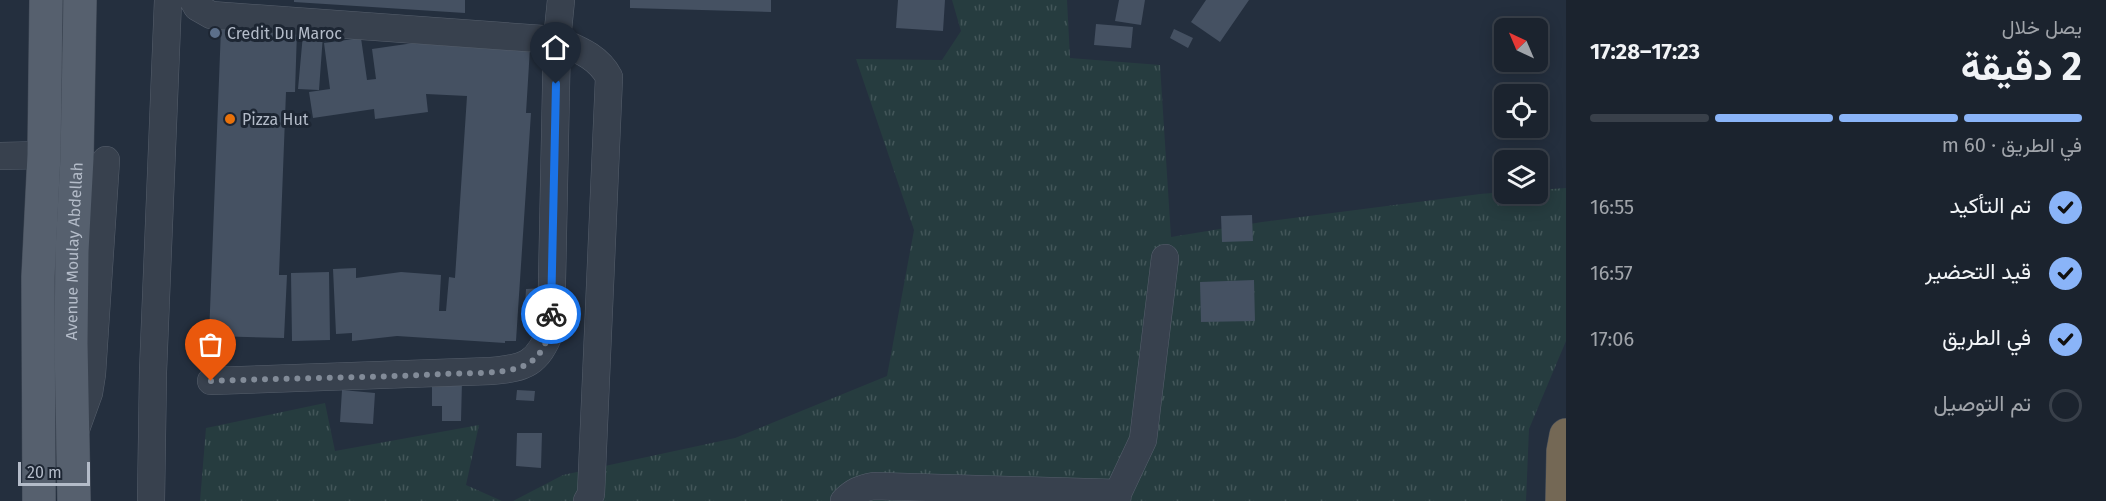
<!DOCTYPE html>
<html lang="ar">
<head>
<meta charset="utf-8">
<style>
	:root { --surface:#1b232e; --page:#282f3a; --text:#f1f3f6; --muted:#a0a4aa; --line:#39404a; --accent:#8ab4f8 }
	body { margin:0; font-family:"Fira Sans",Vazirmatn,sans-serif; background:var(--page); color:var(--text); direction:rtl; height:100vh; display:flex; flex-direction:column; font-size:22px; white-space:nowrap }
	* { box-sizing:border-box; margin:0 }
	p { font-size:20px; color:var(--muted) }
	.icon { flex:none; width:33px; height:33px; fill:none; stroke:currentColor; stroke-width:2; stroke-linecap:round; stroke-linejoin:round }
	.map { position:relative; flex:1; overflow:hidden; direction:ltr }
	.drawer { display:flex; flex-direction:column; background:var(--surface); width:540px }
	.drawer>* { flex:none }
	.needle { width:39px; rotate:316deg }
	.buttons { position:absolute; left:1494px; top:18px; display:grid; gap:12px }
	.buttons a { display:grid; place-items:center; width:54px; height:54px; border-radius:9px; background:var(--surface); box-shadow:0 3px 15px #0003,0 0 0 2px var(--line); font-size:30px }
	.scale { position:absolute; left:18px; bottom:15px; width:72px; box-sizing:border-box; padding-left:6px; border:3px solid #b4bcc9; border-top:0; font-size:16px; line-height:21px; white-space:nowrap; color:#b4bcc9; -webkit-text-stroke:4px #1d2633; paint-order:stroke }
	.pin { position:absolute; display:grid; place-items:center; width:51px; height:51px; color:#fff; margin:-62px -26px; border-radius:50% 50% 50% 0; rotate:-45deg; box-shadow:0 0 6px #0007 }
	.pin .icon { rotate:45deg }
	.courier { position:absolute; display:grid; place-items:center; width:60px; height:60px; margin:-30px; border:4px solid #1a73e8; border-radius:50%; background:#fff; color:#222; box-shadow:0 2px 8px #0007 }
	.overview em { font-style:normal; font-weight:700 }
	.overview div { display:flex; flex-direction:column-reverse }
	.overview { display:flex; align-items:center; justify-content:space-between; height:102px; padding:0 24px }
	h1 { font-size:39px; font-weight:700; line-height:45px }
	.bar { display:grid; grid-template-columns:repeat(4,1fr); gap:9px 6px; align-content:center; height:72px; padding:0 24px }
	.bar i { height:8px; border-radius:4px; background:var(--line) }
	.bar .current { background:var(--accent) }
	.bar p { grid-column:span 4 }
	ol { padding:0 24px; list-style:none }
	li { display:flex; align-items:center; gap:18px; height:66px }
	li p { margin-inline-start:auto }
	li .icon { padding:6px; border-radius:50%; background:var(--accent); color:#111; stroke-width:4 }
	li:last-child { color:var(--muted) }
	li i { width:33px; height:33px; border:3px solid var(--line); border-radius:50% }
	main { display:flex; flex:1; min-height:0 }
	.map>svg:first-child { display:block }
	.grass { fill:url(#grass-tufts) }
	.building { fill:#455162 }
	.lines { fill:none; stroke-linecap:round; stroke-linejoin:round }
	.minor-casing { stroke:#565f6c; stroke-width:28 }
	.major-casing { stroke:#414a57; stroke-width:34 }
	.highway-casing { stroke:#434c59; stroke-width:34 }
	.minor { stroke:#38414e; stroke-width:27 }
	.major { stroke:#56606e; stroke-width:33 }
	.highway { stroke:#746855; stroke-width:33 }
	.done { stroke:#828b98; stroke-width:6; stroke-dasharray:0 10.8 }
	.route { stroke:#1a73e8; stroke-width:8 }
	.service-dot { fill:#5c6f8a; stroke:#1d2633; stroke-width:2 }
	.food-dot { fill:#e8710a; stroke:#1d2633; stroke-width:2 }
	.labels { text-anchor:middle; stroke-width:6; stroke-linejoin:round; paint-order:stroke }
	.poi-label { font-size:16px; fill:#b4bcc9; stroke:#1d2633; text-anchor:start }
	.street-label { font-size:16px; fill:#b4bcc9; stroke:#1d2633 }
</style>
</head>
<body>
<main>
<section class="drawer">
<div class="overview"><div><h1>2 دقيقة</h1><p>يصل خلال</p></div><em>17:23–17:28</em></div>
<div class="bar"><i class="current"></i><i class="current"></i><i class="current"></i><i></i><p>في الطريق · 60 m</p></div>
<ol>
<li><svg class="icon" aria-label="check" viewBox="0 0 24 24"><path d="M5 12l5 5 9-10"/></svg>تم التأكيد<p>16:55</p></li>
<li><svg class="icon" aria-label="check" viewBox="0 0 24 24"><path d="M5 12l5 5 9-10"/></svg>قيد التحضير<p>16:57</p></li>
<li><svg class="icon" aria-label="check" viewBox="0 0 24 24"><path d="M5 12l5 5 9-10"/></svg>في الطريق<p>17:06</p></li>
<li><i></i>تم التوصيل</li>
</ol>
</section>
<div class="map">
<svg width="1566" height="501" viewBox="0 0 1566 501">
	<defs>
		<pattern id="grass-tufts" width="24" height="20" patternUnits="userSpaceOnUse" patternTransform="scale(1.5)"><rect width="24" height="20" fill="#263c3f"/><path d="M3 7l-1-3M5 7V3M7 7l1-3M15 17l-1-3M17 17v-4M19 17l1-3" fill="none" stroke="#435659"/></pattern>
	</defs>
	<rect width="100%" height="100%" fill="#242f3e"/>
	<path class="grass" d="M 952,0 L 1067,0 L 1070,58 L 1160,65 L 1171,237 L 1262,222 L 1480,194 L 1504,192 L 1538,194 L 1538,190 L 1566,188 L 1566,341 L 1529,429 L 1526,501 L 513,501 L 563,475 L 735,438 L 887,376 L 914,230 L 856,59 L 942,60 L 961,31 Z
		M 325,403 L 335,451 L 479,425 L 466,485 L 502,501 L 200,501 L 206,428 Z"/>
	<path class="building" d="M 294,0 L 465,0 L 465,13 L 294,2 Z
		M 630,0 L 771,0 L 771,12 L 630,8 Z
		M 898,0 L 945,0 L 943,31 L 896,28 Z
		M 1119,0 L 1145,0 L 1141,25 L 1115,21 Z
		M 1206,0 L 1249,0 L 1220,42 L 1191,22 Z
		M 1096,24 L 1133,27 L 1131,48 L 1094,45 Z
		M 221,28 L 297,31 L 295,92 L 286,92 L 279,275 L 287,275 L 284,338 L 209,336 Z
		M 1174,29 L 1193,38 L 1188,48 L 1170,38 Z
		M 303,34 L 323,35 L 319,90 L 298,89 Z
		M 455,37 L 530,48 L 526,113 L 531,113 L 516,341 L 505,341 L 505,343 L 397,336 L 352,341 L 352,333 L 336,334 L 333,269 L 356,268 L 356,278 L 401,272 L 441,275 L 439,311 L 446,311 L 449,277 L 455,278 L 467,96 L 426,94 L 428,112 L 375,119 L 374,109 L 313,118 L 309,92 L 330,89 L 324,43 L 361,38 L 367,80 L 376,79 L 372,49 Z
		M 1252,215 L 1253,241 L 1222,242 L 1221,216 Z
		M 329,272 L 330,340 L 292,341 L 291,273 Z
		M 1254,280 L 1255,321 L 1201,322 L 1200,282 Z
		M 546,288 L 546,308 L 525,306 L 526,289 Z
		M 432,381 L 462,381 L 461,421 L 442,421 L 442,406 L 432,406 Z
		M 342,390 L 375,393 L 373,424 L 340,422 Z
		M 517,390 L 535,391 L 534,401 L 516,400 Z
		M 517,433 L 542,433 L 541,468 L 516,466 Z"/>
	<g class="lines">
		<g class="minor-casing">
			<path id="minor" d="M 193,0 L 197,7 L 211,15 L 557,40 C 577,49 598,56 609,77 L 591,494 L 587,501
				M 0,156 L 44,155
				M 211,381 L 491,371 C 526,368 537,364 551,330 L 557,40 L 561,0
				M 76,429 L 89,393 L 92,374 L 106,160
				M 151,501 L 153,372 L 168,0
				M 844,501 C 853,492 861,488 874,486 L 1118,493
				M 1117,501 L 1118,493 L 1143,440 L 1165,258"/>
		</g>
		<g class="major-casing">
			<g id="major">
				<path d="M 39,501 L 38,277 L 44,155 L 46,0"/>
				<path id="s1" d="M 74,501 L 71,343 L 72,251 L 77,158 L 80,0"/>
			</g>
		</g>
		<g class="highway-casing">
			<path id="highway" d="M 1562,501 L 1563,451 L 1566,435"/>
		</g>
		<use href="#minor" class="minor"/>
		<use href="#major" class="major"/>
		<use href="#highway" class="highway"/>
	</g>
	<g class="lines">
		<path class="done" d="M 211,381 C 289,378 367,378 445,374 C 465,373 499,374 518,368 C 542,361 551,337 551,314"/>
		<path class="route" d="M 551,314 L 556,84"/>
	</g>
	<circle class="service-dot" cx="215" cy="33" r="6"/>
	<circle class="food-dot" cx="230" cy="119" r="6"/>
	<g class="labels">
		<g class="poi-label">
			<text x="227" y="39">Credit Du Maroc</text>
			<text x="242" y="125">Pizza Hut</text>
		</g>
		<g class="street-label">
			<text dy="6" stroke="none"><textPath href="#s1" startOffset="250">Avenue Moulay Abdellah</textPath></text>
		</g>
	</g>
</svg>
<div class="buttons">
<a><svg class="needle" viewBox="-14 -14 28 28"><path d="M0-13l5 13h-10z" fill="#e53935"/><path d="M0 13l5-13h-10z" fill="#a0a4aa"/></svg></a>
<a><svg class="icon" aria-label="locate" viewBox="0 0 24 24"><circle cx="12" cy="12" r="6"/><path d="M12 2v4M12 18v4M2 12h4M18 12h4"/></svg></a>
<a><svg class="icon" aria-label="layers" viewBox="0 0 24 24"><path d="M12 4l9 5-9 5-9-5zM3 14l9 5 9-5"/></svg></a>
</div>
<div class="scale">20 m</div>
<div class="pin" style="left:211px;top:381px;background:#ea580c"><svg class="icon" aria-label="bag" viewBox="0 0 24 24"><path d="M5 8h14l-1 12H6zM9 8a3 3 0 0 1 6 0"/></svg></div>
<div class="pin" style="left:556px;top:84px;background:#1f2937"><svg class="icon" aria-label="home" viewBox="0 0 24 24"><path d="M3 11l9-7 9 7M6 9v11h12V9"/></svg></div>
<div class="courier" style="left:551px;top:314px"><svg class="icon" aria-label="bike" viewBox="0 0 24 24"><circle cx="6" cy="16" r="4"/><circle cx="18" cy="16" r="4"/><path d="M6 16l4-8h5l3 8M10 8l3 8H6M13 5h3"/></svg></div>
</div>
</main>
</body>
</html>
